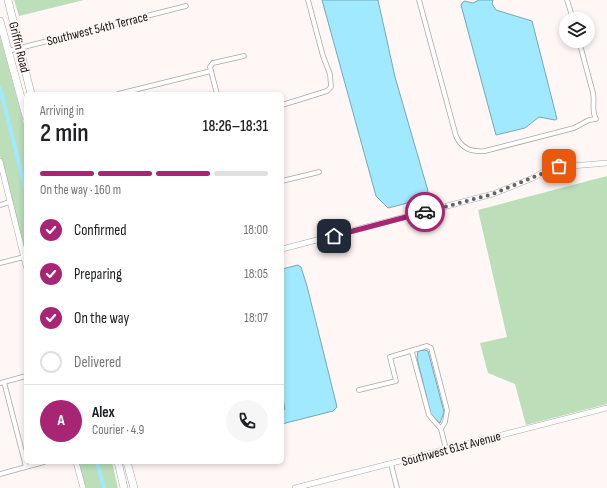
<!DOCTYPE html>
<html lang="en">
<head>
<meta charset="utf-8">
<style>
	:root { --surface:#fff; --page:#f6f6f6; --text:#202124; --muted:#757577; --line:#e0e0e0; --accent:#a72572 }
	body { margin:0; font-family:"Sofia Sans Condensed",sans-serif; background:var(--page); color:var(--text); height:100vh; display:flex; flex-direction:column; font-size:15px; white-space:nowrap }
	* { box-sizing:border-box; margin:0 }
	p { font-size:13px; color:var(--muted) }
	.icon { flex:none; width:22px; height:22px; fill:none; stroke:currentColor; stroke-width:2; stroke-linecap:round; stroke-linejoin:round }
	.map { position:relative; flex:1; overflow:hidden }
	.sheet { position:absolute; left:24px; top:92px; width:260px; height:372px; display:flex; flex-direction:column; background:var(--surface); border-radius:6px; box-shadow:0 2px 6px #0003 }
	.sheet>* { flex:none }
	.buttons { position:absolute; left:559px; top:12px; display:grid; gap:8px }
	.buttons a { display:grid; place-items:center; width:36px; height:36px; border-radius:50%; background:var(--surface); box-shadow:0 2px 6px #0003; font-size:20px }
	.pin { position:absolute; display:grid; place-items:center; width:34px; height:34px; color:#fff; margin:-17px; border-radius:8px; box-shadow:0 2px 6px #0006 }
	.courier { position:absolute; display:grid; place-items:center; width:40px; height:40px; margin:-20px; border:3px solid #a72572; border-radius:50%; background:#fff; color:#222; box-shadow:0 1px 5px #0007 }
	.headline em { font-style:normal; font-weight:600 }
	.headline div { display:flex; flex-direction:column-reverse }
	.headline { display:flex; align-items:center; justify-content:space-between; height:68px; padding:0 16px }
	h1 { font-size:26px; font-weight:600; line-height:30px }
	.bar { display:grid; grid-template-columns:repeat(4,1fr); gap:6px 4px; align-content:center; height:48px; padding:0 16px }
	.bar i { height:5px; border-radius:3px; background:var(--line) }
	.bar .active { background:var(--accent) }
	.bar p { grid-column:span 4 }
	.line { display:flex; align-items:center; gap:10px; padding:0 16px; border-top:1px solid var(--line) }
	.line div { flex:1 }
	.round { display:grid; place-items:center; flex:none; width:42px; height:42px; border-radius:21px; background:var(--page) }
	ol { padding:0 16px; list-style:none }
	li { display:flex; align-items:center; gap:12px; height:44px }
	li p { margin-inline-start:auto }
	li .icon { padding:4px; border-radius:50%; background:var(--accent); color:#fff; stroke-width:4 }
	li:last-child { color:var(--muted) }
	li i { width:22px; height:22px; border:2px solid var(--line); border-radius:50% }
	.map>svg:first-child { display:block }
	.green { fill:#bcdeb9 }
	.water { fill:#a0e9fe; stroke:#76a8b7 }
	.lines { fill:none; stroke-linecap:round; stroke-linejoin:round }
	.canal { stroke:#a0e9fe; stroke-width:4 }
	.minor-casing { stroke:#ada7a4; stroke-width:5.5 }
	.tertiary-casing { stroke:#ada7a4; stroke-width:6 }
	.primary-casing { stroke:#ada7a4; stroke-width:8 }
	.minor { stroke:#fff; stroke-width:4 }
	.tertiary { stroke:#fff; stroke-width:5 }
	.primary { stroke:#fff; stroke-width:7 }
	.done { stroke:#666261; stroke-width:4; stroke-dasharray:0 7.2 }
	.route { stroke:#a72572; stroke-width:5 }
	.labels { text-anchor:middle; stroke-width:3.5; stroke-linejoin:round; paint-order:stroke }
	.street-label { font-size:13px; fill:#141211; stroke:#fef7f5 }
</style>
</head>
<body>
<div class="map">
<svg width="607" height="488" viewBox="0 0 607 488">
	<rect width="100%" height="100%" fill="#fef7f5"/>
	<path class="green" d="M 14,0 L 84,0 L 19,16 Z
		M 0,37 L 26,131 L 26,259 L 0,155 Z
		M 607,176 L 607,404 L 526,425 L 515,384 L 488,373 L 480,343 L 507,337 L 478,210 Z
		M 78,462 L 112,462 L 118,488 L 86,488 Z"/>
	<path class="water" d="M 322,0 L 378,0 L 395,77 L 428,191 L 423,199 L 388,208 L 376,196 Z
		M 479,0 L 493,0 L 492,4 L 496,10 L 532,21 L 557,119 L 555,120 L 539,117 L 525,128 L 496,135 L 461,5 L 464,1 L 473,3 Z
		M 298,265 L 301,267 L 307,286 L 337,407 L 333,411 L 282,424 L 282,412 L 285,409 L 282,394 L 282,269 Z
		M 425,350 L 428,351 L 444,412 L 440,423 L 431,415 L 417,358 L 418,351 Z"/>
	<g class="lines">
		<path class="canal" d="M 0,88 L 26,191
			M 97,462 L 104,488"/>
		<g class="minor-casing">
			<path id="minor" d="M 419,0 L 456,136 C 462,149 471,152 485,151 L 574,128 L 589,120 L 596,119 C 591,111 595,102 593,93 L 579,41
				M 567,0 L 573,19
				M 8,51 L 186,6
				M 118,94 L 211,71
				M 217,94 L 210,67 L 213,63 L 244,56
				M 282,105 L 327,91 L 331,87 L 330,74 L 323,56 L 308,0
				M 282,181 L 319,172
				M 0,205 L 10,202
				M 0,263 L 24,257
				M 412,352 L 429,415 L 441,429 L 446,449
				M 4,382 L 26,467
				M 0,383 L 26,376
				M 359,390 L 396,381 L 390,357 L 427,346 L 431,348 L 447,410 L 445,422 L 441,429
				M 391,464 L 397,488
				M 0,474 L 44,462"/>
		</g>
		<g class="tertiary-casing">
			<path id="tertiary" d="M 0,161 L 26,266
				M548 172a7 7 0 1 1 14 0a7 7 0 1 1-14 0Z
				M 560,167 L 607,163
				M 282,249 L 493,194 L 533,178 L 548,169
				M 76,462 L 83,488
				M 295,488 L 607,408"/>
		</g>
		<g class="primary-casing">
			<path id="primary" d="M 8,0 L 31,94
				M 0,21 L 26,116
				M 118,462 L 124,488
				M 127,462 L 134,488"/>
		</g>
		<use href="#minor" class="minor"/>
		<use href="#tertiary" class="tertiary"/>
		<use href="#primary" class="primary"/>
	</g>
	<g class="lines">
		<path class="done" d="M 425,212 L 493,194 L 541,174 L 552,165 L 559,166"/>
		<path class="route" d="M 334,236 L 425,212"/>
	</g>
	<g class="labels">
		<g class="street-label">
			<text transform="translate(97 28) rotate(-14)" y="5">Southwest 54th Terrace</text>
			<text transform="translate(20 47) rotate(76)" y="5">Griffin Road</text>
			<text transform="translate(451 448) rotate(-15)" y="5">Southwest 61st Avenue</text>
		</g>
	</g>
</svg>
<div class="buttons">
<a><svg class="icon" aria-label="layers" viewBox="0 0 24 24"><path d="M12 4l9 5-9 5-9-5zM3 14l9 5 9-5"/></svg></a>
</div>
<div class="pin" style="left:559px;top:166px;background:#ea580c"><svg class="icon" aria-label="bag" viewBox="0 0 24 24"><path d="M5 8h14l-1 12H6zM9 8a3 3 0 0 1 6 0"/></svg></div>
<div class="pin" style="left:334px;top:236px;background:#1f2937"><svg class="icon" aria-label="home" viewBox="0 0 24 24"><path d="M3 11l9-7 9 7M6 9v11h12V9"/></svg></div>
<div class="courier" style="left:425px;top:212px"><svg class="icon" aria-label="car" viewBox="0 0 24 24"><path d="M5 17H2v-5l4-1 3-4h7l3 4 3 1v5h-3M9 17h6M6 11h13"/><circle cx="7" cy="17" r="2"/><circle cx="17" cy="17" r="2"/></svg></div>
<section class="sheet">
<div class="headline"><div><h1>2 min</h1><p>Arriving in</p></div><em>18:26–18:31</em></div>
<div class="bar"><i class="active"></i><i class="active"></i><i class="active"></i><i></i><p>On the way · 160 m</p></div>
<ol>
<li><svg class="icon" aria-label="check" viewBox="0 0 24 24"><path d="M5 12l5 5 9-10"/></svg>Confirmed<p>18:00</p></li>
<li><svg class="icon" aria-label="check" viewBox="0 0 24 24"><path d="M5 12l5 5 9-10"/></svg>Preparing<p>18:05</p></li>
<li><svg class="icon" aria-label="check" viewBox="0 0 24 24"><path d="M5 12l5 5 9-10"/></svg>On the way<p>18:07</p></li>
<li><i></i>Delivered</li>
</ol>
<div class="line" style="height:72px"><b class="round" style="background:var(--accent);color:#fff">A</b><div><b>Alex</b><p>Courier · 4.9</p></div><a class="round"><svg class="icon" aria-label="phone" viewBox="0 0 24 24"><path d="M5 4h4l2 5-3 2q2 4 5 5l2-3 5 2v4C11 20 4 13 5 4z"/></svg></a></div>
</section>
</div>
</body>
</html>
